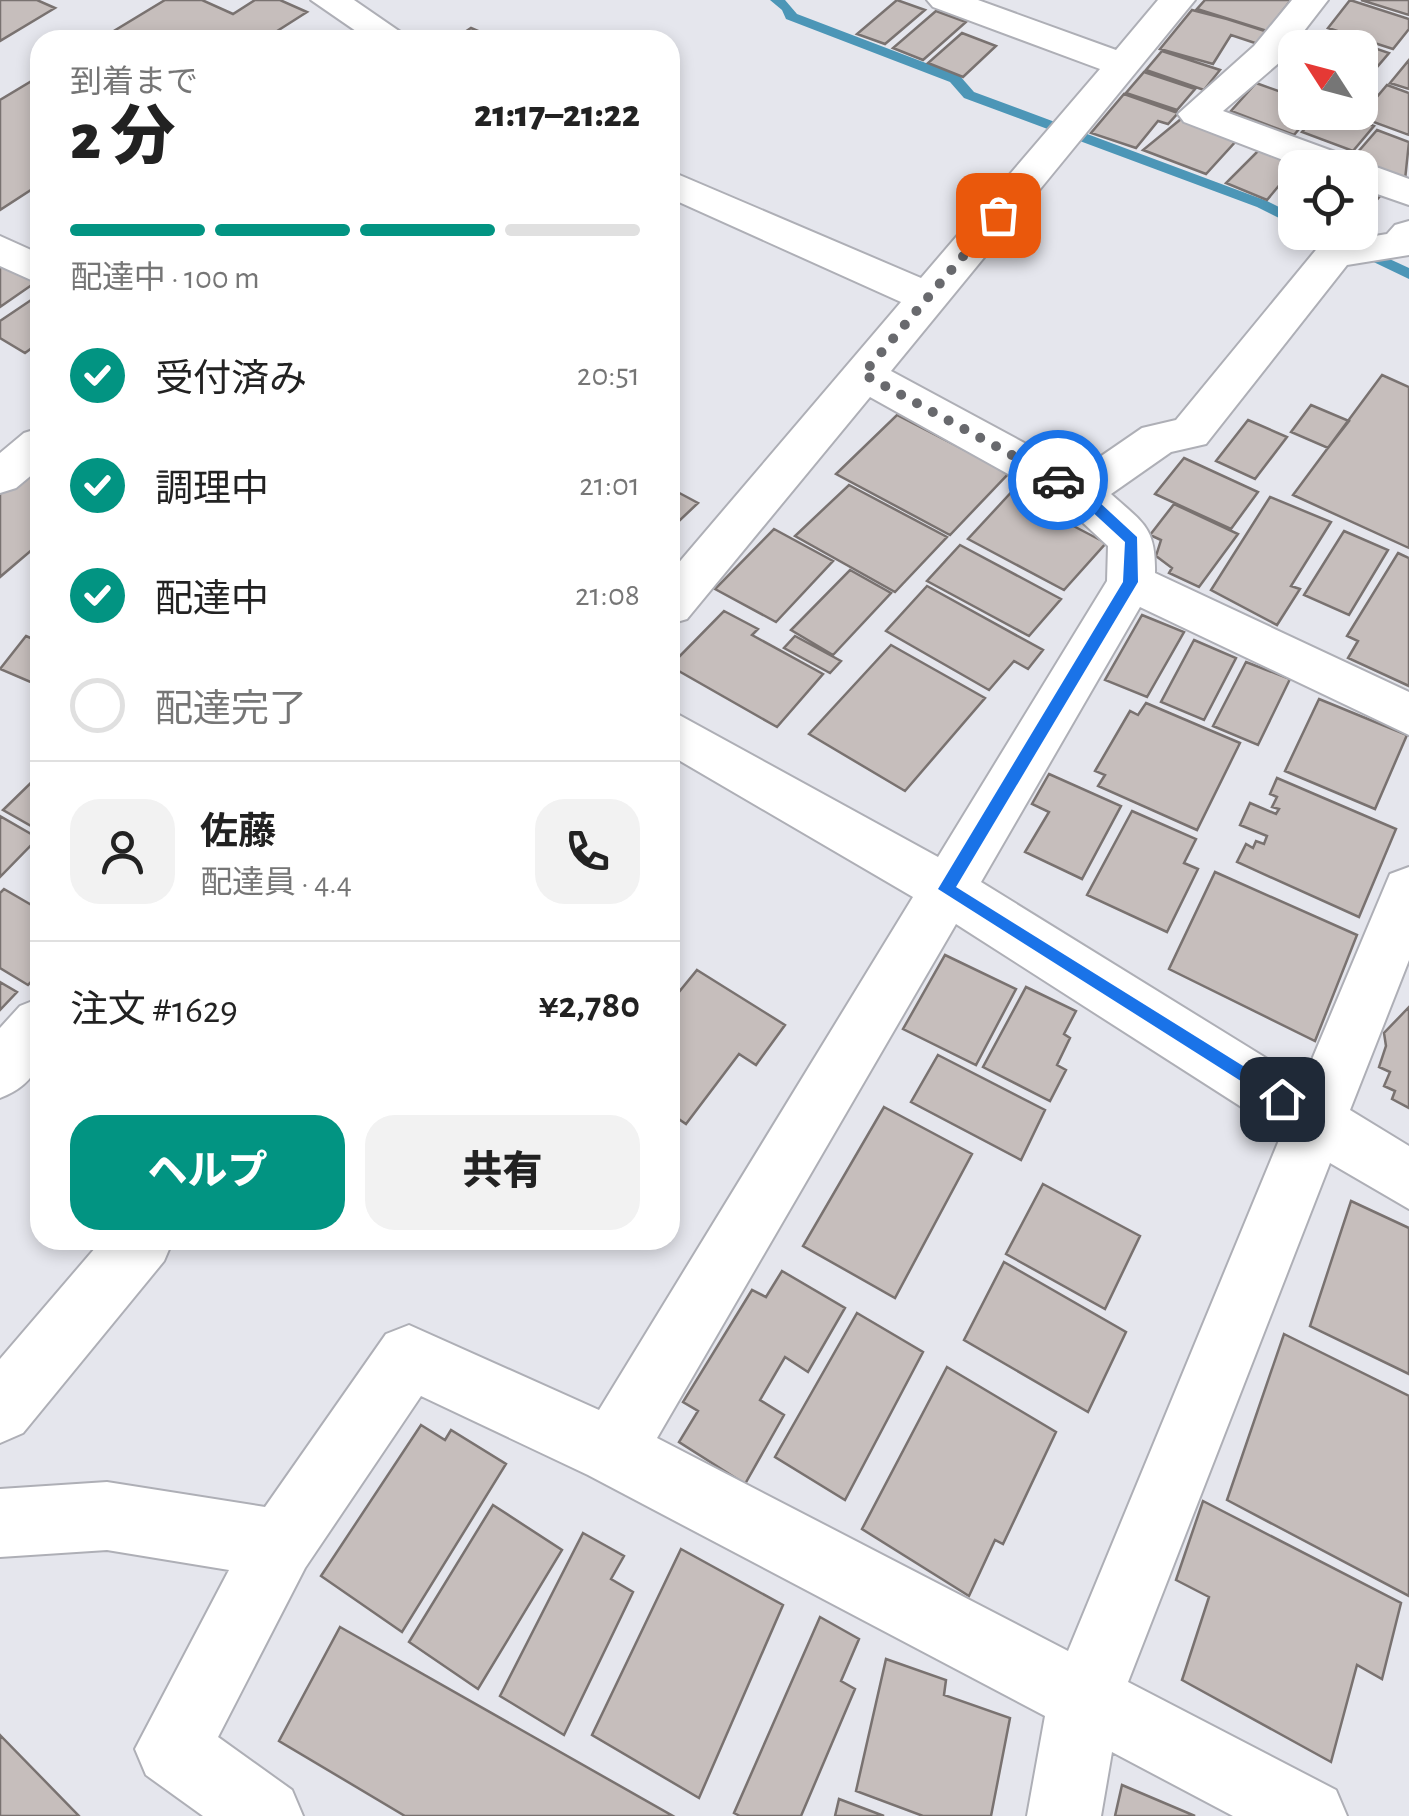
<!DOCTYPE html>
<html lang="ja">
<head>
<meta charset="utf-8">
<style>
	:root { --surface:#fff; --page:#f2f2f2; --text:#222; --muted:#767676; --line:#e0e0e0; --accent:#029482 }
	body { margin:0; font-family:"Alegreya Sans","Noto Sans JP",sans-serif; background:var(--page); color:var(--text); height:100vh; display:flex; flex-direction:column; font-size:38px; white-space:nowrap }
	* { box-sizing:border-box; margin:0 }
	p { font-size:32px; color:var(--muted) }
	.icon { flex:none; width:55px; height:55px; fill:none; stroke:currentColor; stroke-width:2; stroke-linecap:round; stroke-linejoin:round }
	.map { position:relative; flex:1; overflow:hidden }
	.panel { position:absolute; left:30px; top:30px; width:650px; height:1220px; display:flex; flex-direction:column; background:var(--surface); border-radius:30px; box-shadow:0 5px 15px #0003 }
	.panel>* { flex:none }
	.needle { width:65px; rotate:306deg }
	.buttons { position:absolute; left:1278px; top:30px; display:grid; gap:20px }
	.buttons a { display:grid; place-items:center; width:100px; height:100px; border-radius:20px; background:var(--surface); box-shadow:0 5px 15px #0003; font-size:50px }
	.pin { position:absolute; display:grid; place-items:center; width:85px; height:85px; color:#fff; margin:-42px; border-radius:20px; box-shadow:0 5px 15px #0006 }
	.courier { position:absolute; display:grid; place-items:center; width:100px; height:100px; margin:-50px; border:8px solid #1a73e8; border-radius:50%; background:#fff; color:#222; box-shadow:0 2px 12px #0007 }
	.head em { font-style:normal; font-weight:800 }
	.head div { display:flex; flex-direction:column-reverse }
	.head { display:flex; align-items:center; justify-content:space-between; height:170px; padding:0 40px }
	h1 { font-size:65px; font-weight:800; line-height:75px }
	.bar { display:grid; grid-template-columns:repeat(4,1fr); gap:15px 10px; align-content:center; height:120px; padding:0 40px }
	.bar i { height:12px; border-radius:8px; background:var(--line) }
	.bar .selected { background:var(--accent) }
	.bar p { grid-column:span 4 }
	.line { display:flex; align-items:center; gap:25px; padding:0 40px; border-top:2px solid var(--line) }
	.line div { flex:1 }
	.round { display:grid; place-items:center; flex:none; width:105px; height:105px; border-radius:30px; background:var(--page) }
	ol { padding:0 40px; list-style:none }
	li { display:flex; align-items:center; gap:30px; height:110px }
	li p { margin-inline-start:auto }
	li .icon { padding:10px; border-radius:50%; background:var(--accent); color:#fff; stroke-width:4 }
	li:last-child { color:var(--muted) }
	li i { width:55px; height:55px; border:5px solid var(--line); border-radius:50% }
	.button { display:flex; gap:20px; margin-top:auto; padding:20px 40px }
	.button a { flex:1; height:115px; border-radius:30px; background:var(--accent); color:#fff; font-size:40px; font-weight:800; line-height:115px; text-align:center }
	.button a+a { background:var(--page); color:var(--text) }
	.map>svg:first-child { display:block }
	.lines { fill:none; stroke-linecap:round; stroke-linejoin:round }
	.stream { fill:#4c96b7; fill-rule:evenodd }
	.building { fill:#c6bebc; stroke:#797270; stroke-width:2.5 }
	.street-casing { stroke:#aeafb6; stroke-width:4 }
	.street { fill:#fff; fill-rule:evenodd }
	.route { fill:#1a73e8 }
	.done { stroke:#68696d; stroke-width:10; stroke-dasharray:0 18 }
</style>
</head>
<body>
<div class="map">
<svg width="1409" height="1816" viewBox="0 0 1409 1816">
	<rect width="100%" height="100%" fill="#e5e6ed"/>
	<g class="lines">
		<path class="stream" d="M 770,0 L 785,0 L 797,14 L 960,76 L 974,92 L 1267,201 L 1295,215 L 1295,226 L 1257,207 L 964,98 L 950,82 L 786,19 L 782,10 Z
			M 1311,232 L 1331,232 L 1409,268 L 1409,279 Z"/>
	</g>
	<path class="building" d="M 0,0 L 37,0 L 55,8 L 0,41 Z
		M 165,0 L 202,0 L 233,14 L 255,0 L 280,0 L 307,12 L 263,40 L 99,40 Z
		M 897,0 L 925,10 L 885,44 L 857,34 Z
		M 1205,0 L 1291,0 L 1267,31 L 1197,9 Z
		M 1350,0 L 1409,19 L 1409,29 L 1393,49 L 1328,28 Z
		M 1361,0 L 1409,0 L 1409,15 Z
		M 1192,10 L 1227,19 L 1268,32 L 1258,44 L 1231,35 L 1213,64 L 1160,49 Z
		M 936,11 L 966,22 L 923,60 L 893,48 Z
		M 471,28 L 499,40 L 453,40 Z
		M 962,33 L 996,46 L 963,77 L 928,63 Z
		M 1339,36 L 1389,53 L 1360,87 L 1360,48 L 1330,48 Z
		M 1162,51 L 1220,70 L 1204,90 L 1146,70 Z
		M 1409,60 L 1409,89 L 1390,83 Z
		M 1144,72 L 1195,89 L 1177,110 L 1126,93 Z
		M 40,76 L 40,184 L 0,210 L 0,100 Z
		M 1256,83 L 1295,97 L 1295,112 L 1313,112 L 1294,135 L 1231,111 Z
		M 1387,85 L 1409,93 L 1409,135 L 1360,117 Z
		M 1124,94 L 1178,113 L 1168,124 L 1158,121 L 1136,148 L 1091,133 Z
		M 1319,112 L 1338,112 L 1374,126 L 1353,151 L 1302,132 Z
		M 1181,119 L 1237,140 L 1206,174 L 1143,150 Z
		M 1377,130 L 1409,142 L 1405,180 L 1351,160 Z
		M 1259,150 L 1296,165 L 1267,200 L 1226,183 Z
		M 1360,186 L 1381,195 L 1367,211 L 1360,209 Z
		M 0,259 L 39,280 L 0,307 Z
		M 40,294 L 40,342 L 25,353 L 0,338 L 0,321 Z
		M 1382,375 L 1409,387 L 1409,548 L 1293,495 Z
		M 1311,405 L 1349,421 L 1328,448 L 1291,432 Z
		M 897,415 L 1009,473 L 950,535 L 836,474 Z
		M 1248,420 L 1287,437 L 1255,479 L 1216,461 Z
		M 1184,458 L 1258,492 L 1231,529 L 1155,494 Z
		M 37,468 L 40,543 L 0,577 L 0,488 Z
		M 849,485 L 947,537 L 895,592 L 795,536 Z
		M 1017,486 L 1069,513 L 1062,520 L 1106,543 L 1064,590 L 968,539 Z
		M 670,488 L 698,503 L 678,522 L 670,517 Z
		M 1270,497 L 1331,522 L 1291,586 L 1300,589 L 1277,625 L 1211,590 Z
		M 1174,504 L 1238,534 L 1199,587 L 1169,573 L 1172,568 L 1156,556 L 1161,540 L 1150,535 Z
		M 774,529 L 833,561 L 776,622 L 715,589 Z
		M 1344,531 L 1388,550 L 1349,615 L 1304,595 Z
		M 960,545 L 1061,599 L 1029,636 L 927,581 Z
		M 1398,553 L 1409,558 L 1409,686 L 1348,658 L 1358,641 L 1347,636 Z
		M 850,570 L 891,593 L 833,655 L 791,630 Z
		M 927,586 L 1043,650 L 1028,669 L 1014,661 L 989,690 L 886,631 Z
		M 724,611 L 758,629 L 752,635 L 823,674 L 777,727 L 670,666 Z
		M 1142,615 L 1184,632 L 1147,697 L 1105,680 Z
		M 26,636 L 40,642 L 40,686 L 0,669 Z
		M 795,636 L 841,661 L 830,673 L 784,648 Z
		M 1194,640 L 1236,658 L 1204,720 L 1161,702 Z
		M 891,645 L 985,698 L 905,791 L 809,734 Z
		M 1246,662 L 1290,679 L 1258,745 L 1213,726 Z
		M 1319,699 L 1407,735 L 1375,809 L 1285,771 Z
		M 1146,703 L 1240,743 L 1197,830 L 1098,786 L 1105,775 L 1095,771 L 1130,711 L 1138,715 Z
		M 40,774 L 40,831 L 3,810 Z
		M 1049,774 L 1121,806 L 1082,879 L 1025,852 L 1049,812 L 1032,804 Z
		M 1277,778 L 1396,829 L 1359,917 L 1237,862 L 1246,844 L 1253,848 L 1256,841 L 1264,844 L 1267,836 L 1240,825 L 1250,803 L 1276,814 L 1279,809 L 1272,807 L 1277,797 L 1270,794 Z
		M 1132,811 L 1196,839 L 1184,863 L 1198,869 L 1167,932 L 1087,895 Z
		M 0,816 L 38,838 L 0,877 Z
		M 1215,872 L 1357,935 L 1315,1041 L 1169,969 Z
		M 4,889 L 40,910 L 40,973 L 28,985 L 0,968 L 0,893 Z
		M 945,955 L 1016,989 L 976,1065 L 903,1029 Z
		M 697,970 L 785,1025 L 756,1065 L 739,1054 L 686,1124 L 670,1113 L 670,1003 Z
		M 0,982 L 17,992 L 0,1010 Z
		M 1026,987 L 1076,1011 L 1064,1034 L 1070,1038 L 1057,1065 L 1066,1070 L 1050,1101 L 983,1067 Z
		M 1409,1007 L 1409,1108 L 1392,1099 L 1395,1091 L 1384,1086 L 1390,1072 L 1379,1067 L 1386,1046 L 1384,1033 Z
		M 938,1055 L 1045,1110 L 1021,1160 L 911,1102 Z
		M 884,1107 L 972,1154 L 895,1298 L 803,1246 Z
		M 1043,1184 L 1140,1236 L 1105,1309 L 1006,1254 Z
		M 1351,1201 L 1409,1228 L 1409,1374 L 1310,1326 Z
		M 1004,1262 L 1126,1332 L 1088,1412 L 964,1340 Z
		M 782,1271 L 845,1308 L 808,1372 L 785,1357 L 760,1400 L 784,1415 L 745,1484 L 679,1442 L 698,1411 L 683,1402 L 752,1290 L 766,1297 Z
		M 857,1313 L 923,1352 L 845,1500 L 775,1457 Z
		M 1284,1334 L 1409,1396 L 1409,1596 L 1227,1500 Z
		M 947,1367 L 1056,1432 L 1003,1544 L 995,1540 L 969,1596 L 862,1529 Z
		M 421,1425 L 445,1440 L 451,1430 L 506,1464 L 402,1632 L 321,1576 Z
		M 1203,1501 L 1401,1603 L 1382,1679 L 1357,1665 L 1331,1762 L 1182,1680 L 1209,1597 L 1176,1580 Z
		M 493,1505 L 562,1550 L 478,1689 L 409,1642 Z
		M 583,1533 L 624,1556 L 611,1579 L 633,1592 L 564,1735 L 500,1696 Z
		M 681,1549 L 783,1605 L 699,1798 L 592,1735 Z
		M 820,1617 L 859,1639 L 841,1681 L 855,1689 L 801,1816 L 740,1816 L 734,1813 Z
		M 340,1627 L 673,1816 L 405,1816 L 279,1741 Z
		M 886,1659 L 946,1680 L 944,1695 L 1010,1718 L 991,1816 L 923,1816 L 856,1791 Z
		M 0,1735 L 79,1816 L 0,1816 Z
		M 1122,1785 L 1195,1816 L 1115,1816 Z
		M 839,1799 L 884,1816 L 835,1816 Z"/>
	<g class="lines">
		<g class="street-casing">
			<path id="street" d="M 311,0 L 354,0 L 412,40 L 369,40 Z
				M 927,0 L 978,0 L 1116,50 L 1158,0 L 1195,0 L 891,371 L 1078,472 L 1142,428 L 1176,420 L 1320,245 L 1387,234 L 1395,225 L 1409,221 L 1409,255 L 1347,265 L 1206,444 L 1171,452 L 1111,494 C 1143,523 1156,527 1155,573 L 1409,692 L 1409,735 L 1140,607 L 981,882 L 1303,1081 L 1390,874 L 1409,867 L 1409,960 L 1350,1110 L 1409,1146 L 1409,1209 L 1330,1163 L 1128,1682 L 1336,1790 L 1347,1816 L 1233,1816 L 1112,1752 L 1101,1816 L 1027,1816 L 1045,1716 L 588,1475 L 421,1396 L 305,1568 L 218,1737 L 292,1790 L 303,1816 L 203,1816 L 146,1775 L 135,1749 L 229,1570 L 107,1550 L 0,1557 L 0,1489 L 107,1482 L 265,1507 L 386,1334 L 409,1325 L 599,1410 L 913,897 L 670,755 L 670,710 L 938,857 L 1107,581 L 1108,546 L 1064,505 L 870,397 L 687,619 L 670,624 L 670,573 L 901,302 L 670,198 L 670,171 L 921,278 L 1100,69 L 933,7 ZM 956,924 L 1282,1133 L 1068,1651 L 657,1438 Z
				M 1292,0 L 1328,0 L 1280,62 L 1223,111 L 1409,179 L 1409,205 L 1360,188 L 1360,168 L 1304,168 L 1184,122 L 1178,114 L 1254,46 Z
				M 0,236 L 40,254 L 40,284 L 0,266 Z
				M 40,428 L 40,468 L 16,488 L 0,493 L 0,453 L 24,433 Z
				M 40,998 C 40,1045 51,1078 0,1098 L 0,1028 L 20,1006 Z
				M 102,1240 L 173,1240 L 164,1261 L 23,1433 L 0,1443 L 0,1359 Z"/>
		</g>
		<use href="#street" class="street"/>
	</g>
	<path class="route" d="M 1058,476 L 1085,489 L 1137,537 L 1138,582 L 956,887 L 1288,1094 L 1291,1099 L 1282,1107 L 938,889 L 1123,582 L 1125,542 L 1075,496 L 1053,484 Z"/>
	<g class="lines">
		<path class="done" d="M 998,215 L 863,374 L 1058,480"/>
	</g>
</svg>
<div class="buttons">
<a><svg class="needle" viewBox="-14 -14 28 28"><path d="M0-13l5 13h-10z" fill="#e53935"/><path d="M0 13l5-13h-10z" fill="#767676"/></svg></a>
<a><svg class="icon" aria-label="locate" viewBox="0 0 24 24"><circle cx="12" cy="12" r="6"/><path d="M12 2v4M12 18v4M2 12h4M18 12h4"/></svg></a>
</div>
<div class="pin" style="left:998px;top:215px;background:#ea580c"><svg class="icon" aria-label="bag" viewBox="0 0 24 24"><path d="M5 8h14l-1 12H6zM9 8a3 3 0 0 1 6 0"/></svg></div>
<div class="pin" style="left:1282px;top:1099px;background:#1f2937"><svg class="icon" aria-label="home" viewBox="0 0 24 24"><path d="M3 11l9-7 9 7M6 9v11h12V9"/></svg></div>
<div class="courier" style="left:1058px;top:480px"><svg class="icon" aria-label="car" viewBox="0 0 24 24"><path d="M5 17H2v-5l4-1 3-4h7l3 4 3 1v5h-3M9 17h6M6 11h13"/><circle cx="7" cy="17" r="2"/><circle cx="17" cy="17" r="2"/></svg></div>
<section class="panel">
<div class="head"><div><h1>2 分</h1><p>到着まで</p></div><em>21:17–21:22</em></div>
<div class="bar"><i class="selected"></i><i class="selected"></i><i class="selected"></i><i></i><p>配達中 · 100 m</p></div>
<ol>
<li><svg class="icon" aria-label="check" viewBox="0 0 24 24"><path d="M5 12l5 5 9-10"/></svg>受付済み<p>20:51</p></li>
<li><svg class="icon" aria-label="check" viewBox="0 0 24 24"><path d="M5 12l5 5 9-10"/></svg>調理中<p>21:01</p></li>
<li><svg class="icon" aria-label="check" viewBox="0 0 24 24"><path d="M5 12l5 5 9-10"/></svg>配達中<p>21:08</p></li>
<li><i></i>配達完了</li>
</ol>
<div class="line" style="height:180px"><a class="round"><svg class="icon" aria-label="person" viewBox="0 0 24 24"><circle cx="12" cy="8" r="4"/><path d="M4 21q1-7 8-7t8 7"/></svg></a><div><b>佐藤</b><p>配達員 · 4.4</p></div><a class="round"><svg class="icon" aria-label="phone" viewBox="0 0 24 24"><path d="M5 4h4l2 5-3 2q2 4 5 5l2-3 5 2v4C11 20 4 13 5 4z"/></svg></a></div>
<div class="line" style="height:130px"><div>注文 #1629</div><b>¥2,780</b></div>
<div class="button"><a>ヘルプ</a><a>共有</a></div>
</section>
</div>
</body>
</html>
